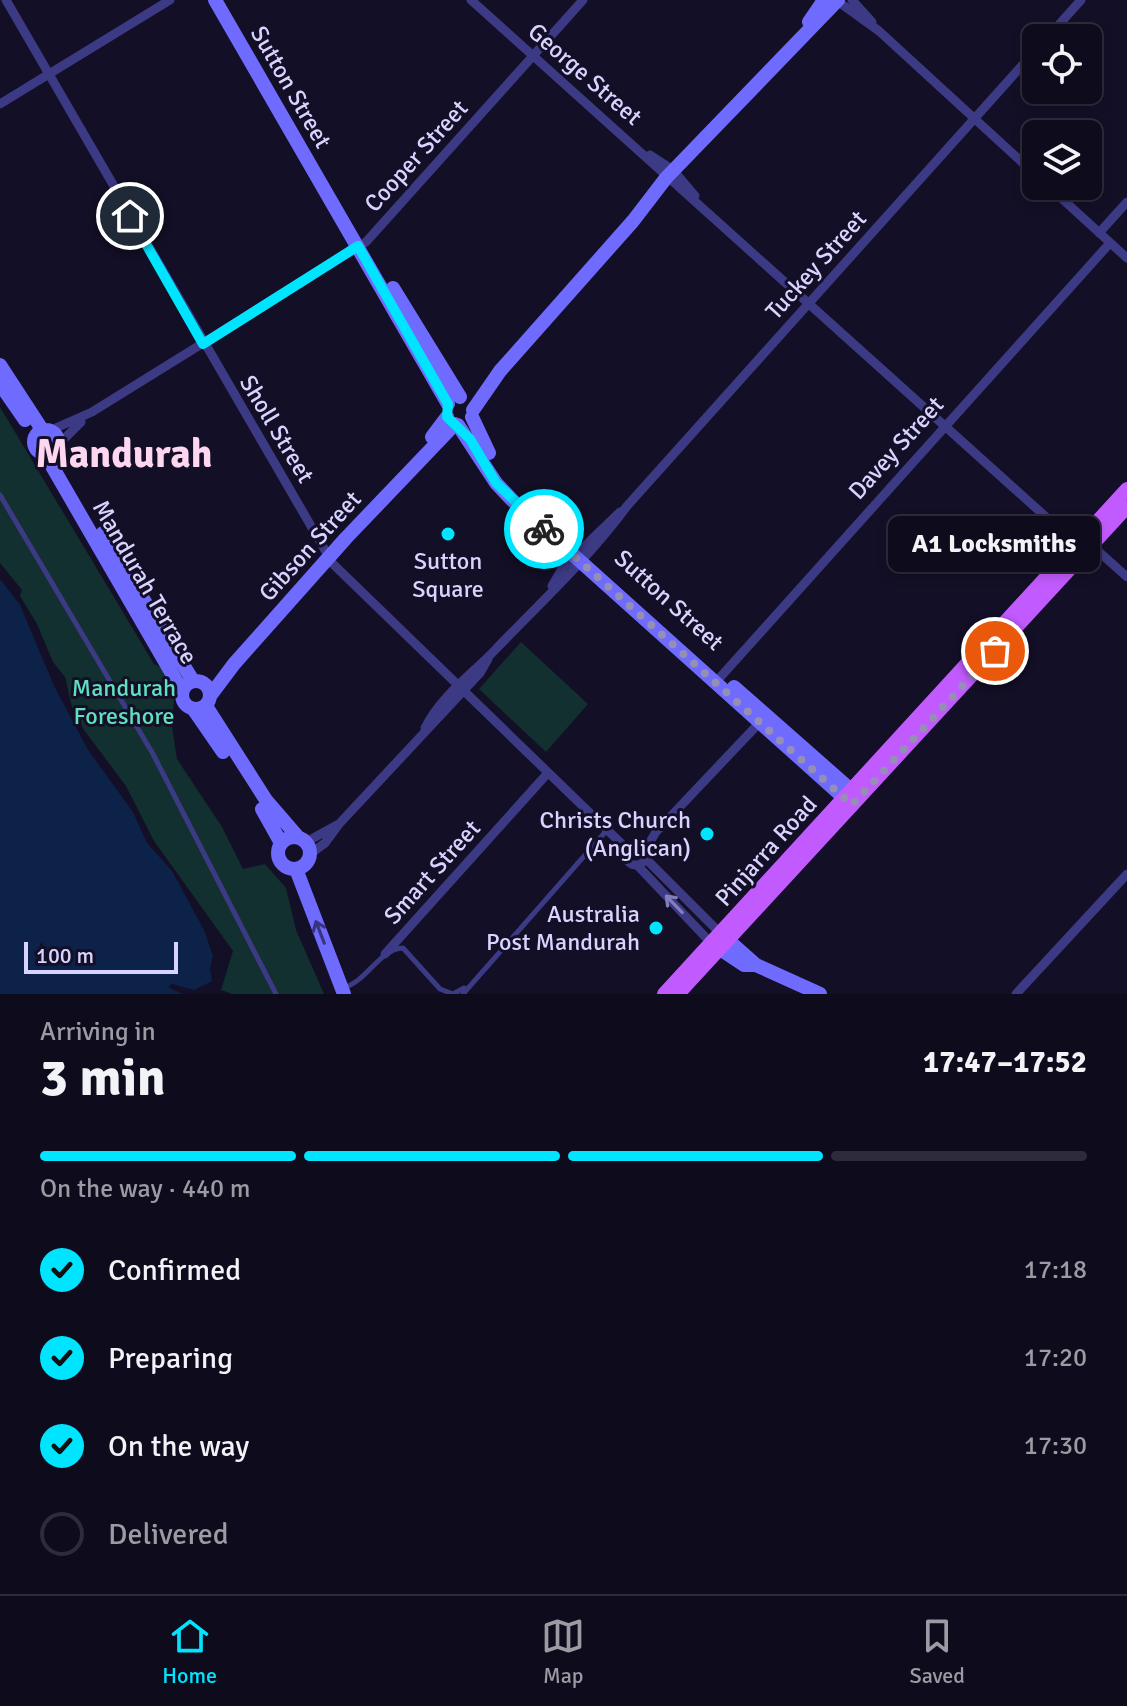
<!DOCTYPE html>
<html lang="en">
<head>
<meta charset="utf-8">
<style>
	:root { --surface:#0e0b1c; --page:#171425; --text:#f1f3f6; --muted:#9b9ba3; --line:#2e2b3b; --accent:#00e5ff }
	body { margin:0; font-family:Signika,sans-serif; background:var(--page); color:var(--text); height:100vh; display:flex; flex-direction:column; font-size:30px; white-space:nowrap }
	* { box-sizing:border-box; margin:0 }
	p { font-size:26px; color:var(--muted) }
	.icon { flex:none; width:44px; height:44px; fill:none; stroke:currentColor; stroke-width:2; stroke-linecap:round; stroke-linejoin:round }
	.map { position:relative; height:994px; overflow:hidden }
	.details { display:flex; flex-direction:column; background:var(--surface); flex:1 }
	.details>* { flex:none }
	.fabs { position:absolute; left:1022px; top:24px; display:grid; gap:16px }
	.fabs a { display:grid; place-items:center; width:80px; height:80px; border-radius:12px; background:var(--surface); box-shadow:0 4px 12px #0003,0 0 0 2px var(--line); font-size:40px }
	.scale { position:absolute; left:24px; bottom:20px; width:154px; box-sizing:border-box; padding-left:8px; border:4px solid #d9d4ff; border-top:0; font-size:22px; line-height:28px; white-space:nowrap; color:#d9d4ff; -webkit-text-stroke:6px #130f26; paint-order:stroke }
	.pin { position:absolute; display:grid; place-items:center; width:68px; height:68px; color:#fff; margin:-34px; border:4px solid #fff; border-radius:50%; box-shadow:0 2px 8px #0007 }
	.courier { position:absolute; display:grid; place-items:center; width:80px; height:80px; margin:-40px; border:6px solid #00e5ff; border-radius:50%; background:#fff; color:#222; box-shadow:0 2px 10px #0007 }
	.bubble { position:absolute; height:56px; border-radius:12px; background:var(--surface); box-shadow:0 4px 12px #0003,0 0 0 2px var(--line); font-size:26px; font-weight:700; line-height:56px; text-align:center }
	.headline em { font-style:normal; font-weight:700 }
	.headline div { display:flex; flex-direction:column-reverse }
	.headline { display:flex; align-items:center; justify-content:space-between; height:136px; padding:0 40px }
	h1 { font-size:52px; font-weight:700; line-height:60px }
	.bar { display:grid; grid-template-columns:repeat(4,1fr); gap:12px 8px; align-content:center; height:96px; padding:0 40px }
	.bar i { height:10px; border-radius:6px; background:var(--line) }
	.bar .selected { background:var(--accent) }
	.bar p { grid-column:span 4 }
	ol { padding:0 40px; list-style:none }
	li { display:flex; align-items:center; gap:24px; height:88px }
	li p { margin-inline-start:auto }
	li .icon { padding:8px; border-radius:50%; background:var(--accent); color:#111; stroke-width:4 }
	li:last-child { color:var(--muted) }
	li i { width:44px; height:44px; border:4px solid var(--line); border-radius:50% }
	.dock { display:flex; justify-content:space-around; align-items:center; height:112px; border-top:2px solid var(--line); background:var(--surface); font-size:22px; color:var(--muted) }
	.dock a { display:grid; justify-items:center; gap:4px }
	.dock .selected { color:var(--accent) }
	.map>svg:first-child { display:block }
	.green { fill:#12302f }
	.water { fill:#0c2248 }
	.lines { fill:none; stroke-linecap:round; stroke-linejoin:round }
	.lane { stroke:#3d3a85; stroke-width:5 }
	.street { stroke:#3d3a85; stroke-width:9 }
	.secondary { stroke:#6f6bff; stroke-width:14 }
	.primary { stroke:#c25bff; stroke-width:14 }
	.oneway { stroke:#837fbc }
	.oneway2 { stroke:#38347d }
	.done { stroke:#948fb3; stroke-width:8; stroke-dasharray:0 14.4 }
	.route { stroke:#00e5ff; stroke-width:10 }
	.poi-dot { fill:#00e5ff; stroke:#130f26; stroke-width:3 }
	.labels { text-anchor:middle; stroke-width:6; stroke-linejoin:round; paint-order:stroke }
	.street-label { font-size:24px; fill:#d9d4ff; stroke:#130f26 }
	.poi-label { font-size:24px; fill:#d9d4ff; stroke:#130f26; text-anchor:end }
	.park-label { font-size:24px; fill:#5fe0c0; stroke:#130f26 }
	.town-label { font-size:40px; font-weight:bold; fill:#ffd6f0; stroke:#130f26 }
</style>
</head>
<body>
<div class="map">
<svg width="1127" height="994" viewBox="0 0 1127 994">
	<rect width="100%" height="100%" fill="#130f26"/>
	<path class="green" d="M 0,407 L 154,664 L 170,671 L 175,686 L 172,727 L 177,759 L 222,827 L 243,869 L 265,864 L 286,888 L 296,930 L 324,994 L 232,994 L 221,990 L 233,951 L 154,841 L 126,786 L 84,730 L 72,707 L 65,677 L 53,662 L 37,624 L 20,596 L 22,590 L 0,563 Z
		M 521,642 L 588,704 L 546,752 L 479,689 Z"/>
	<path class="water" d="M 0,579 L 20,605 L 54,686 L 88,750 L 133,812 L 147,843 L 172,871 L 204,930 L 213,956 L 210,969 L 212,981 L 194,990 L 172,984 L 168,987 L 183,994 L 0,994 Z"/>
	<g class="lines">
		<path class="lane" d="M 0,495 L 153,754 L 276,994
			M 343,988 C 368,981 379,949 403,948 L 440,989 L 453,994 L 464,988
			M 463,994 L 607,830"/>
		<path class="street" d="M 6,0 L 333,564 L 627,849
			M 471,0 L 1076,544
			M 836,0 L 879,31 L 1036,175
			M 852,0 L 872,22
			M 1047,38 L 1081,0
			M 0,104 L 170,0
			M 650,155 L 673,170 L 695,196
			M 1048,186 L 1127,258
			M 1099,233 L 1127,202
			M 49,431 L 92,412 L 366,242 L 583,0
			M 57,446 L 81,422
			M 1088,542 L 1127,577
			M 552,586 L 563,567 L 620,512
			M 715,683 L 1110,243
			M 425,728 C 440,697 471,675 495,650 C 540,603 588,559 627,506 L 1036,50
			M 306,842 L 339,824
			M626 855a10 10 0 1 1 20 0a10 10 0 1 1-20 0Z
			M 645,850 L 656,832 L 761,721
			M 310,854 L 325,843 L 339,824 L 480,673 L 488,659
			M 646,859 L 720,933
			M 637,865 L 711,943
			M 385,954 L 547,774
			M 1016,994 L 1127,874"/>
		<path class="secondary" d="M 215,0 L 448,404
			M 809,22 L 824,0
			M 393,288 L 460,397
			M 0,365 L 43,431
			M 0,384 L 25,420
			M 473,410 L 500,371 L 633,221 L 666,178 L 838,0
			M 472,417 L 489,453
			M 458,425 L 496,483 L 512,500 L 852,805
			M34 442a12 12 0 1 1 24 0a12 12 0 1 1-24 0Z
			M 432,437 L 447,417
			M 45,454 L 182,691
			M 103,533 L 193,681
			M182 695a14 14 0 1 1 28 0a14 14 0 1 1-28 0Z
			M 734,687 L 859,797
			M 210,696 L 234,664 L 346,538 L 455,424
			M 206,706 L 266,800 L 298,837
			M 194,710 L 223,752
			M 262,809 L 281,843
			M278 853a16 16 0 1 1 32 0a16 16 0 1 1-32 0Z
			M 296,869 L 344,994
			M 721,934 L 756,965
			M 711,943 L 744,965 L 756,965 L 820,994"/>
		<path class="primary" d="M 664,994 L 1127,489
			M 678,994 L 1127,507"/>
	</g>
	<defs><path id="oneway-shaft" d="M-6 0H5M1.5-3L5.5 0L1.5 3" fill="none" stroke-width="1.6" stroke-linecap="round" stroke-linejoin="round" transform="scale(2)"/></defs>
	<use class="oneway" href="#oneway-shaft" transform="translate(674 904) rotate(-134)"/>
	<use class="oneway2" href="#oneway-shaft" transform="translate(320 932) rotate(-111)"/>
	<g class="lines">
		<path class="done" d="M 544,529 L 852,805 L 995,651"/>
		<path class="route" d="M 130,216 L 203,344 L 358,246 L 448,404 L 447,417 L 470,439 L 496,483 L 544,529"/>
	</g>
	<g class="poi-dot">
		<circle cx="448" cy="534" r="8"/>
		<circle cx="707" cy="834" r="8"/>
		<circle cx="656" cy="928" r="8"/>
	</g>
	<g class="labels">
		<g class="street-label">
			<text transform="translate(585 74) rotate(41)" y="8">George Street</text>
			<text transform="translate(291 87) rotate(60)" y="8">Sutton Street</text>
			<text transform="translate(416 156) rotate(-48)" y="8">Cooper Street</text>
			<text transform="translate(816 265) rotate(-48)" y="8">Tuckey Street</text>
			<text transform="translate(277 429) rotate(59)" y="8">Sholl Street</text>
			<text transform="translate(896 448) rotate(-48)" y="8">Davey Street</text>
			<text transform="translate(310 546) rotate(-48)" y="8">Gibson Street</text>
			<text transform="translate(145 582) rotate(60)" y="8">Mandurah Terrace</text>
			<text transform="translate(669 600) rotate(42)" y="8">Sutton Street</text>
			<text transform="translate(766 851) rotate(-48)" y="8">Pinjarra Road</text>
			<text transform="translate(432 872) rotate(-48)" y="8">Smart Street</text>
		</g>
		<g class="poi-label">
			<text x="448" y="569" text-anchor="middle">Sutton<tspan x="448" dy="28">Square</tspan></text>
			<text x="691" y="828">Christs Church<tspan x="691" dy="28">(Anglican)</tspan></text>
			<text x="640" y="922">Australia<tspan x="640" dy="28">Post Mandurah</tspan></text>
		</g>
		<g class="park-label">
			<text x="124" y="696">Mandurah<tspan x="124" dy="28">Foreshore</tspan></text>
		</g>
		<g class="town-label">
			<text x="124" y="467">Mandurah</text>
		</g>
	</g>
</svg>
<div class="fabs">
<a><svg class="icon" aria-label="locate" viewBox="0 0 24 24"><circle cx="12" cy="12" r="6"/><path d="M12 2v4M12 18v4M2 12h4M18 12h4"/></svg></a>
<a><svg class="icon" aria-label="layers" viewBox="0 0 24 24"><path d="M12 4l9 5-9 5-9-5zM3 14l9 5 9-5"/></svg></a>
</div>
<div class="scale">100 m</div>
<div class="pin" style="left:995px;top:651px;background:#ea580c"><svg class="icon" aria-label="bag" viewBox="0 0 24 24"><path d="M5 8h14l-1 12H6zM9 8a3 3 0 0 1 6 0"/></svg></div>
<div class="pin" style="left:130px;top:216px;background:#1f2937"><svg class="icon" aria-label="home" viewBox="0 0 24 24"><path d="M3 11l9-7 9 7M6 9v11h12V9"/></svg></div>
<div class="courier" style="left:544px;top:529px"><svg class="icon" aria-label="bike" viewBox="0 0 24 24"><circle cx="6" cy="16" r="4"/><circle cx="18" cy="16" r="4"/><path d="M6 16l4-8h5l3 8M10 8l3 8H6M13 5h3"/></svg></div>
<div class="bubble" style="left:888px;top:516px;width:212px">A1 Locksmiths</div>
</div>
<section class="details">
<div class="headline"><div><h1>3 min</h1><p>Arriving in</p></div><em>17:47–17:52</em></div>
<div class="bar"><i class="selected"></i><i class="selected"></i><i class="selected"></i><i></i><p>On the way · 440 m</p></div>
<ol>
<li><svg class="icon" aria-label="check" viewBox="0 0 24 24"><path d="M5 12l5 5 9-10"/></svg>Confirmed<p>17:18</p></li>
<li><svg class="icon" aria-label="check" viewBox="0 0 24 24"><path d="M5 12l5 5 9-10"/></svg>Preparing<p>17:20</p></li>
<li><svg class="icon" aria-label="check" viewBox="0 0 24 24"><path d="M5 12l5 5 9-10"/></svg>On the way<p>17:30</p></li>
<li><i></i>Delivered</li>
</ol>
</section>
<nav class="dock">
<a class="selected"><svg class="icon" aria-label="home" viewBox="0 0 24 24"><path d="M3 11l9-7 9 7M6 9v11h12V9"/></svg>Home</a>
<a><svg class="icon" aria-label="map" viewBox="0 0 24 24"><path d="M3 6l6-2 6 2 6-2v14l-6 2-6-2-6 2zM9 4v14M15 6v14"/></svg>Map</a>
<a><svg class="icon" aria-label="saved" viewBox="0 0 24 24"><path d="M7 4h10v16l-5-4-5 4z"/></svg>Saved</a>
</nav>
</body>
</html>
